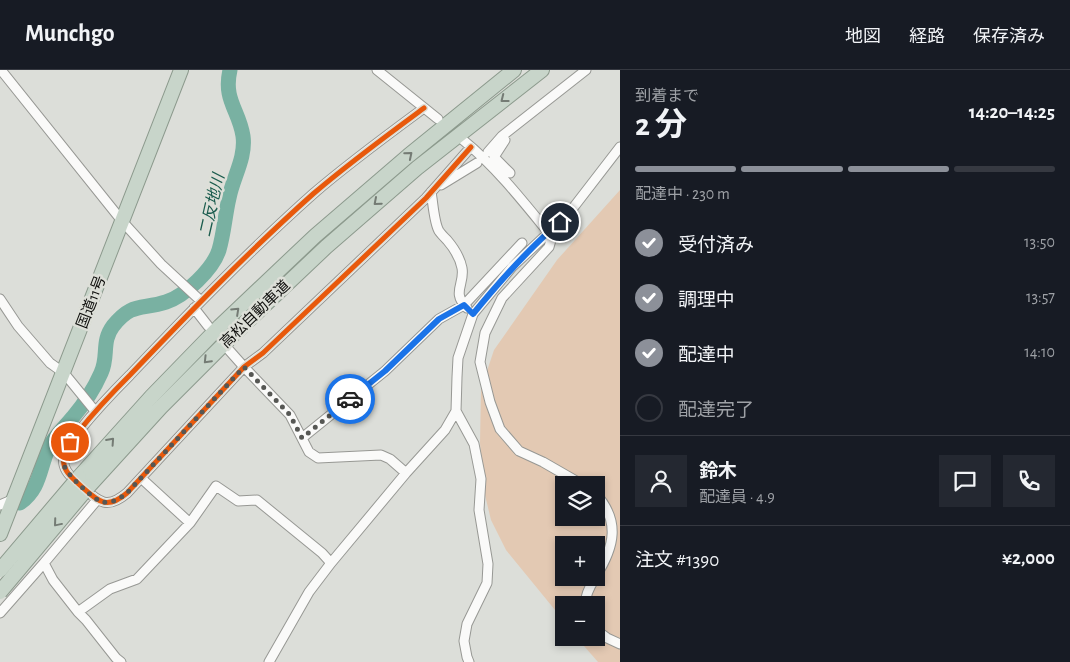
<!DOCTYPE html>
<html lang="ja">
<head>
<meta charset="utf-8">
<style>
	:root { --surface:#171b24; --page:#242831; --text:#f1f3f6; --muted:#9ea1a6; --line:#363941; --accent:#8c9099 }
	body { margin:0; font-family:"Alegreya Sans","Noto Sans JP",sans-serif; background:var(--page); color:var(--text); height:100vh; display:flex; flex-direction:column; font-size:19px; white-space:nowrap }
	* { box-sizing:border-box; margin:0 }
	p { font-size:16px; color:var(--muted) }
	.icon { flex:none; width:28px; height:28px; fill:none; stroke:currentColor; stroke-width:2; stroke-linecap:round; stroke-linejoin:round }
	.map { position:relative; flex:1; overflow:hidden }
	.drawer { display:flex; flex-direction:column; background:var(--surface); width:450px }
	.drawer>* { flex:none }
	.fabs { position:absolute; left:555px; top:406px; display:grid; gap:10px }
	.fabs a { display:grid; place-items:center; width:50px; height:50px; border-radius:0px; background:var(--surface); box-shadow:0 2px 8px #0003; font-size:25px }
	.pin { position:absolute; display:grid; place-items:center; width:42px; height:42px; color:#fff; margin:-21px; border:2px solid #fff; border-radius:50%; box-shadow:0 1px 5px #0007 }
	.courier { position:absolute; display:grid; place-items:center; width:50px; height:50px; margin:-25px; border:4px solid #1a73e8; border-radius:50%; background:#fff; color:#222; box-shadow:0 1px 6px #0007 }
	.summary em { font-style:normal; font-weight:700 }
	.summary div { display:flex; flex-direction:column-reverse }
	.summary { display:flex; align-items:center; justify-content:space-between; height:85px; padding:0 15px }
	h1 { font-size:32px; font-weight:700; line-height:38px }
	.bar { display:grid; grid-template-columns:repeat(4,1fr); gap:8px 5px; align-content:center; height:60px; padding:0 15px }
	.bar i { height:6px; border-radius:4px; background:var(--line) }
	.bar .active { background:var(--accent) }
	.bar p { grid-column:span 4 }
	.line { display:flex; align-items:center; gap:12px; padding:0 15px; border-top:1px solid var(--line) }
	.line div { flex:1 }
	.round { display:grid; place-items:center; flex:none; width:52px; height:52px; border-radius:0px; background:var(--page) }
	ol { padding:0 15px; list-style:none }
	li { display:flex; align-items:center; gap:15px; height:55px }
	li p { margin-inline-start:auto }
	li .icon { padding:5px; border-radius:50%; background:var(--accent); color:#fff; stroke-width:4 }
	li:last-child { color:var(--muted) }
	li i { width:28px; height:28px; border:2px solid var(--line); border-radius:50% }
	header { display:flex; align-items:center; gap:30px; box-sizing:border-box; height:70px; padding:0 25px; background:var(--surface); border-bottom:1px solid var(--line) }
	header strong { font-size:24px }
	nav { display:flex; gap:28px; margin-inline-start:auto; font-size:18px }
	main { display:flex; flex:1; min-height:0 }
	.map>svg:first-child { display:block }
	.green { fill:#e3c9b3; fill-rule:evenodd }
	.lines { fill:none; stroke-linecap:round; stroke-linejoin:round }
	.river { stroke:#79b1a2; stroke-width:15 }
	.minor-casing { stroke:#979894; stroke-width:11 }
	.highway-casing { stroke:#8c9a8d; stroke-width:16 }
	.minor { stroke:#fafaf9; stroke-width:9 }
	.highway { stroke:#c8d5ca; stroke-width:14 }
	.highway-bridge-casing { stroke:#8c9a8d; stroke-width:16; stroke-linecap:butt }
	.highway-bridge { stroke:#c8d5ca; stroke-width:14 }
	.cycleway-casing { stroke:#dddfd8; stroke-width:8 }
	.cycleway { stroke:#e8590c; stroke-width:5 }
	.oneway { stroke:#747b74 }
	.done { stroke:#565754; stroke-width:5; stroke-dasharray:0 9 }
	.route { stroke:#1a73e8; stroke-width:6 }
	.labels { text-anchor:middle; stroke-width:5; stroke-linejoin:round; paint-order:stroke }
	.street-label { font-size:15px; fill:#0e0e0c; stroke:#dddfd8 }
	.water-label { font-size:16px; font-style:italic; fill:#1b5c4e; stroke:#dddfd8 }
</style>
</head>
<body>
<header>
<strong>Munchgo</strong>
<nav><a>地図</a><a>経路</a><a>保存済み</a></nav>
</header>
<main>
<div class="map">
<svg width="620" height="592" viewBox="0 0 620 592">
	<rect width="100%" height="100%" fill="#dcded9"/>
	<path class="green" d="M 620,120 L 620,592 L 598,592 L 577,568 L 596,568 L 596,535 L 564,535 L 564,551 L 506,480 L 491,450 L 484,421 L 480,373 L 481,319 L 494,280 L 557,190 ZM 564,415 L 596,415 L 596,448 L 564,448 ZM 564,475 L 596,475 L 596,508 L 564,508 Z"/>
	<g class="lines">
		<path class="river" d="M 20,433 C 41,418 39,398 49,377 C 55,366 65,357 73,347 C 84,334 94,319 101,303 C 109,286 101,272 113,256 C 132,232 141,240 166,232 C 185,226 213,199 219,180 C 224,163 225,145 229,128 C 233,107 246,88 243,66 C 239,40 223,30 230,0"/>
		<g class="minor-casing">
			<path id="minor" d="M 1,0 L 122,151 L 161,194 L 201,231
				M 377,0 L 438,49
				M 424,38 C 386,66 349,93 313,124 C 249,181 189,243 130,305 C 112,323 95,341 79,361 C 73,368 65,377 64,386 C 61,401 73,408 82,417 C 99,432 107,440 127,423 L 244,297 L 263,283 L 426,128 L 471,77
				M 463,70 C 495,96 522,130 548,162 L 551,170 L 549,177 L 502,228 L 485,263 L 480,292 L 490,332 L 500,359 L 519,381 L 543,392 L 583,415
				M 505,70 L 494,87 L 510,103
				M 488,82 L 502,66 L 586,0
				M 441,115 L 477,93
				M 431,122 C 433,132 434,153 439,161 C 441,164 444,167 447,170 C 453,177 460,188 462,198 C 465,215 451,222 467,238
				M 0,229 L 18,256 L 50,293 L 64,303 L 95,341
				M 194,238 L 208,256
				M 228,279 L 244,297 L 290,345 L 309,382 L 318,388 L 381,385 L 390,389 L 406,403
				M 456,341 L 474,374 L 481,409 L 479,440 L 488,494 L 487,513 L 467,554 L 464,571 L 467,587 L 469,592
				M 302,368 L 385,301 L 439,249 L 464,235 L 522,173
				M 141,408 L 190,453
				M 596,424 C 620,451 615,476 596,506
				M 0,435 L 14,429
				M 44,493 L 53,510 L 78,542 L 86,550 L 116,588 L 121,592
				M 585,535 C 585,525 590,516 595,508
				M 78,542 L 110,519 L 137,509 L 190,453 L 216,416 L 238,431 L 257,430 L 322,483 L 331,493
				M 0,543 L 44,493 L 97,430
				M 596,560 L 607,568 L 620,574
				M 269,592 L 309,522 L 331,493 L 406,403 L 445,360 L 456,341 L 457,307 L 458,288 L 473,244 L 512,197 L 560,152 L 573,138 L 620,77"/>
		</g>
		<g class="highway-casing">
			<path id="highway" d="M 79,407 L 151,327 L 220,256 L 315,166 L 408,86 L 514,0
				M 89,416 L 161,337 L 231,267 L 326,177 L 417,98 L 542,0
				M 0,464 L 181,0"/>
		</g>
		<use href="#minor" class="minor"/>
		<use href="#highway" class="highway"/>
		<g class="highway-bridge-casing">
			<path id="highway-bridge" d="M 0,500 L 79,407
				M 0,522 L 89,416"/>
		</g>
		<use href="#highway-bridge" class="highway-bridge"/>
		<g class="cycleway-casing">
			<path id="cycleway" d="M 424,38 C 386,66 349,93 313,124 C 249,181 189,243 130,305 C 112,323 95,341 79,361 C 73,368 65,377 64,386 C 61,401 73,408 82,417 C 99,432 107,440 127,423 L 244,297 L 263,283 L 426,128 L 471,77"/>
		</g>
		<use href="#cycleway" class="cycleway"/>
	</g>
	<defs><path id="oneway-chevron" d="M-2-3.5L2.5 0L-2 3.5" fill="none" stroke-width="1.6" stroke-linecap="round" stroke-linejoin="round" transform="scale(1.25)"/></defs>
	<g class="oneway">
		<use href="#oneway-chevron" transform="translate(504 29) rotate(142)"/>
		<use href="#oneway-chevron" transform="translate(409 85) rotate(-40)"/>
		<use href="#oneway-chevron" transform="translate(377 132) rotate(139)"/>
		<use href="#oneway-chevron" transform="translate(236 241) rotate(-43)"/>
		<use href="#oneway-chevron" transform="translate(207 290) rotate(134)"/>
		<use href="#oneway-chevron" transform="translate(111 371) rotate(-48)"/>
		<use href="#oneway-chevron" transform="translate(57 453) rotate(130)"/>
	</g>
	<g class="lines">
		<path class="done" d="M 70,372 C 66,380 62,386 64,395 C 65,403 94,430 102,432 C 111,434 121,428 127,423 L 244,297 L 290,345 L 302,368 L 350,329"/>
		<path class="route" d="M 350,329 L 385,301 L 439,249 L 464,235 L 473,244 C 500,211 527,180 560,152"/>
	</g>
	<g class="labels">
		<g class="street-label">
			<text transform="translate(91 232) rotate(-69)" y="5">国道11号</text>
			<text transform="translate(255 244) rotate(-44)" y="5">高松自動車道</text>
		</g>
		<g class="water-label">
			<text transform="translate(211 135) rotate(-77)" y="6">二反地川</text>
		</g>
	</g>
</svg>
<div class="fabs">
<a><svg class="icon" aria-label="layers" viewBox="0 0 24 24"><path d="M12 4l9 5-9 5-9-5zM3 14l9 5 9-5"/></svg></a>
<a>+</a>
<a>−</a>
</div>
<div class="pin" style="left:70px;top:372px;background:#ea580c"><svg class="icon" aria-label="bag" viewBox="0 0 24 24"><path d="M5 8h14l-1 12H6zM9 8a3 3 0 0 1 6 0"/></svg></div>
<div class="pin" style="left:560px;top:152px;background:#1f2937"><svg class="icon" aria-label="home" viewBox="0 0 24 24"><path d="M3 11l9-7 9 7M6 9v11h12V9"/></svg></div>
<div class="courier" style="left:350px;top:329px"><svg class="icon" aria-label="car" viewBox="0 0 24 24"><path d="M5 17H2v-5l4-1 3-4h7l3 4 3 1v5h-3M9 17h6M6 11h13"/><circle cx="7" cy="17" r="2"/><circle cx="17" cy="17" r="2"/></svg></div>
</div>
<section class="drawer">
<div class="summary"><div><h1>2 分</h1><p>到着まで</p></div><em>14:20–14:25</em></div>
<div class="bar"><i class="active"></i><i class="active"></i><i class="active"></i><i></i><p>配達中 · 230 m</p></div>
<ol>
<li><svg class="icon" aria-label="check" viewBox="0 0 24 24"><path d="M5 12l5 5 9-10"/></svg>受付済み<p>13:50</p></li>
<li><svg class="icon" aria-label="check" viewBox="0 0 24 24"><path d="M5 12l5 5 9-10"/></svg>調理中<p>13:57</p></li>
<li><svg class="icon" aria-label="check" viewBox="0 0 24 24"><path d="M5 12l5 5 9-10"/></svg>配達中<p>14:10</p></li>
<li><i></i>配達完了</li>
</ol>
<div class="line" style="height:90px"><a class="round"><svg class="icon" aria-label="person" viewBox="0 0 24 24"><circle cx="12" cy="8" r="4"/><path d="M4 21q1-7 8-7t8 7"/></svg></a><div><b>鈴木</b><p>配達員 · 4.9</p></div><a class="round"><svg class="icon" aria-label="chat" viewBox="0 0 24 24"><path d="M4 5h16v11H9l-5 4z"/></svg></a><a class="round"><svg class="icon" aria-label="phone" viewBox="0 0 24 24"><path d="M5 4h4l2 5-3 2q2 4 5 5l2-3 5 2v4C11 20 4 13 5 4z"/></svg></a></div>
<div class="line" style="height:65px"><div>注文 #1390</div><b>¥2,000</b></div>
</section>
</main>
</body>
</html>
